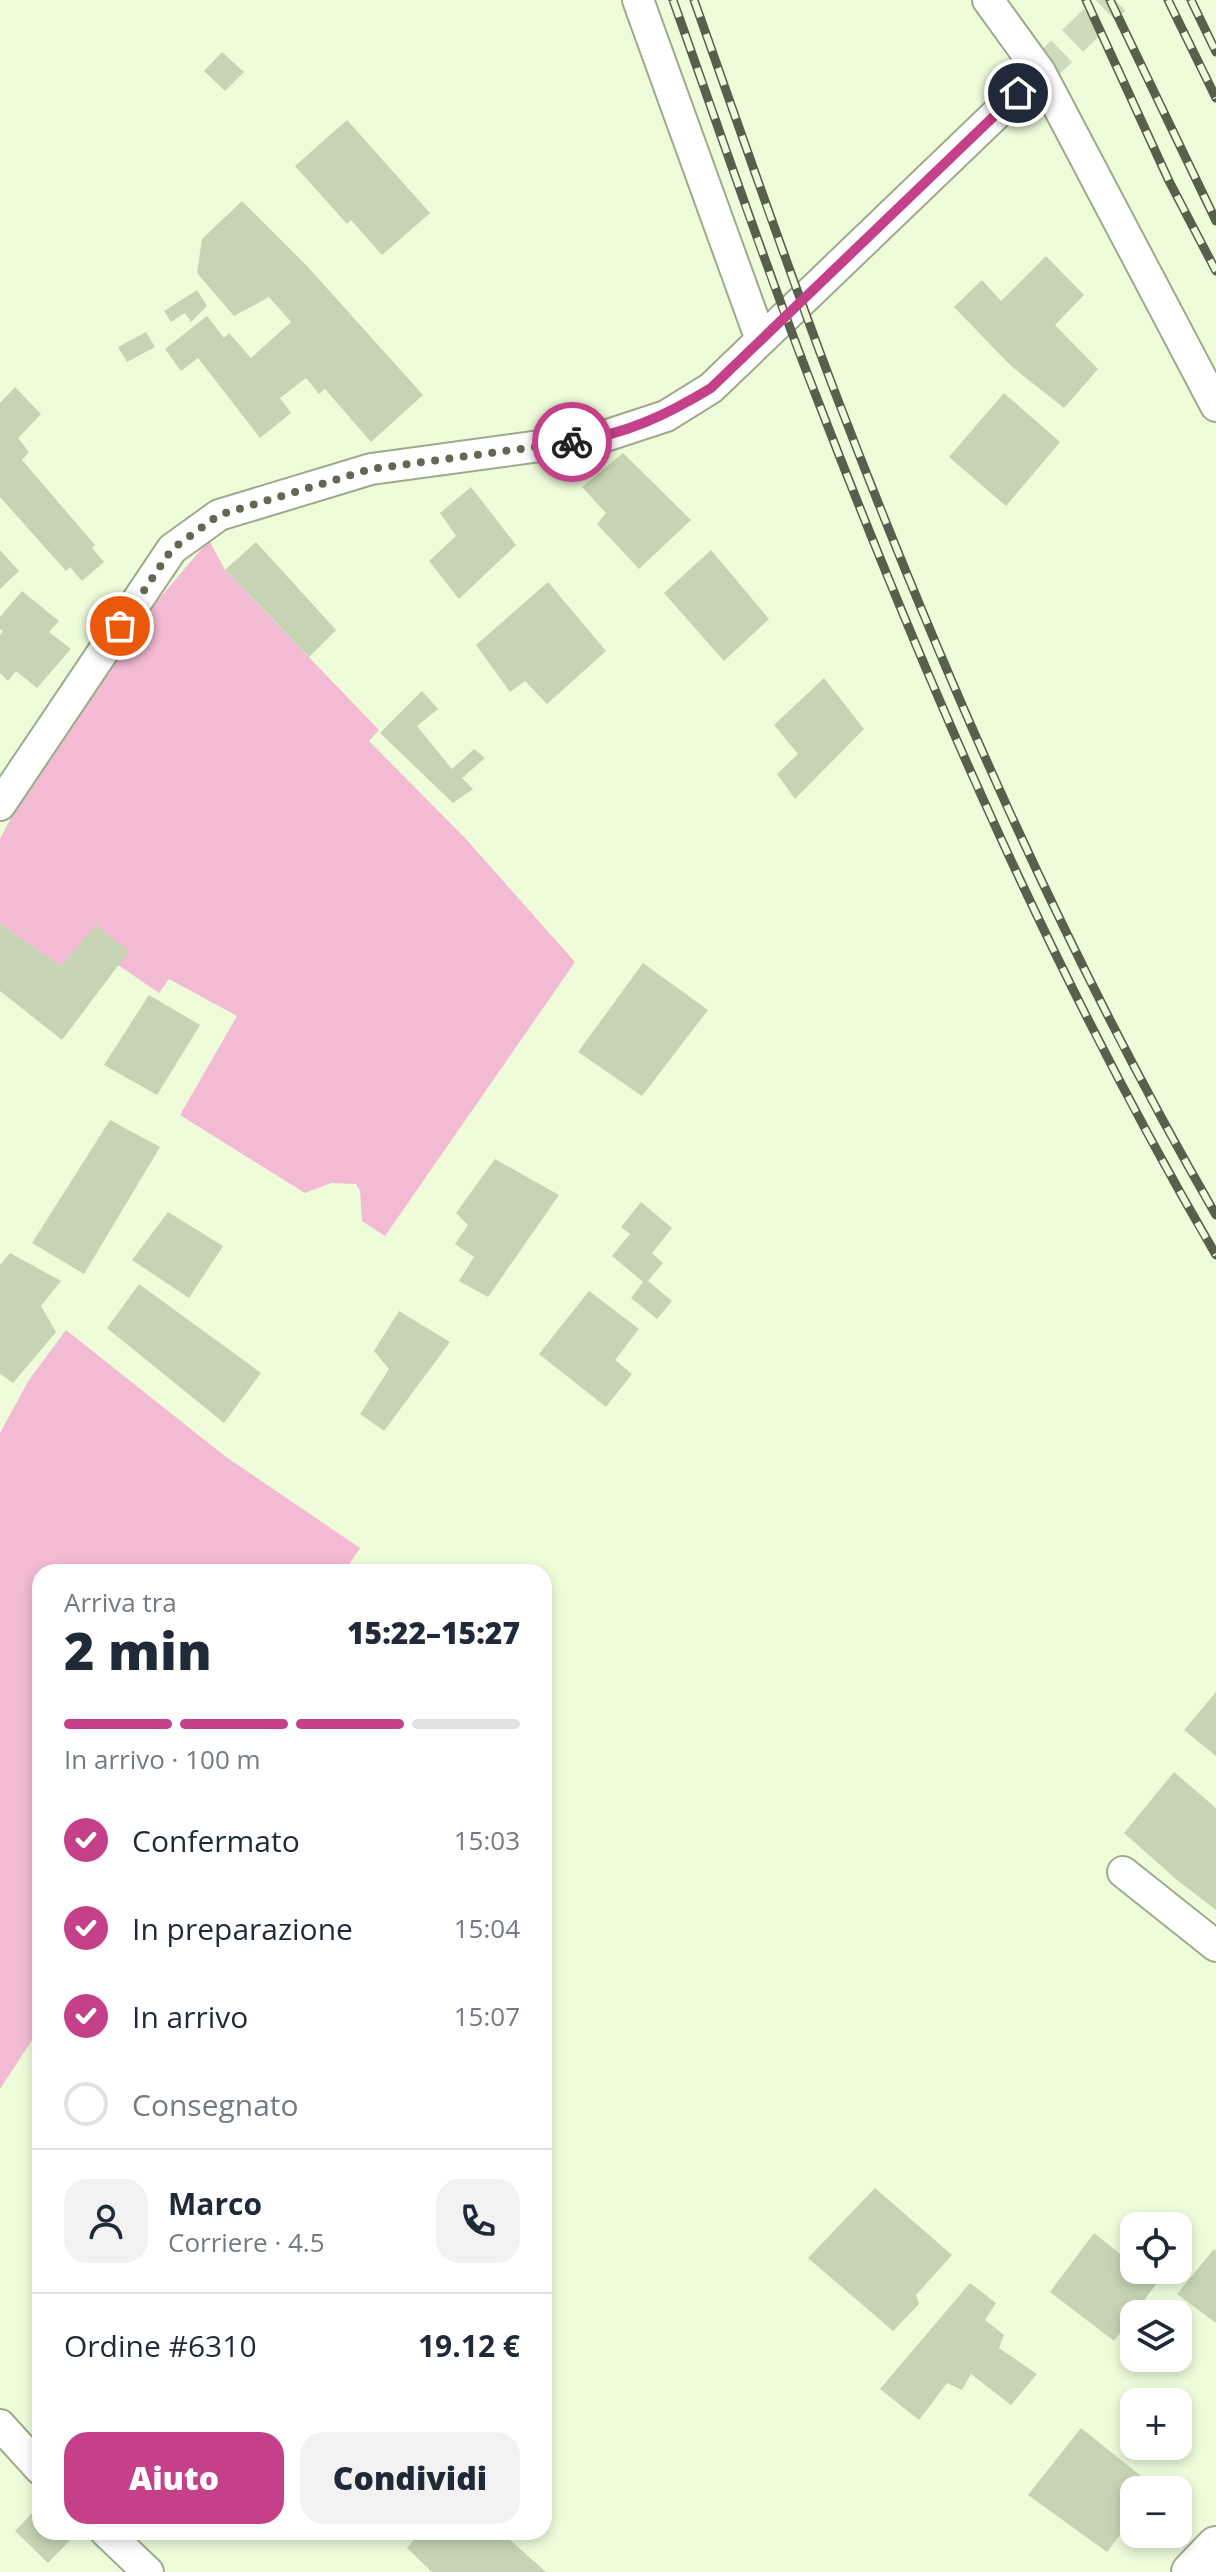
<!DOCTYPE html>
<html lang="it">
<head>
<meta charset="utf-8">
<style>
	:root { --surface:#fff; --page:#f2f2f3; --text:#1f2937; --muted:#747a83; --line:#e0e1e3; --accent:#c44189 }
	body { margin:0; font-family:"Open Sans",sans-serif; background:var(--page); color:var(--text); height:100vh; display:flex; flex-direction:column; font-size:30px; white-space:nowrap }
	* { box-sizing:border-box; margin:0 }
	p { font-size:26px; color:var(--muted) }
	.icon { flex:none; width:44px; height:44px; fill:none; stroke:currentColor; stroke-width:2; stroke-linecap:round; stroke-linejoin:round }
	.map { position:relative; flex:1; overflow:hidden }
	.sheet { position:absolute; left:32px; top:1564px; width:520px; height:976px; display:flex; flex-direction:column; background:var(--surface); border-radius:24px; box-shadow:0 4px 12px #0003 }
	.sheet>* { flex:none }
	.buttons { position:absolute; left:1120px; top:2212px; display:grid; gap:16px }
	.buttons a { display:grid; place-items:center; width:72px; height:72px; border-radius:16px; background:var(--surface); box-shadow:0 4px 12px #0003; font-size:40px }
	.pin { position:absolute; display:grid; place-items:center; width:68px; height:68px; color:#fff; margin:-34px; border:4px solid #fff; border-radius:50%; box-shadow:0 2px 8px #0007 }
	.courier { position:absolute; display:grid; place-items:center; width:80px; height:80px; margin:-40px; border:6px solid #c44189; border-radius:50%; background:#fff; color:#222; box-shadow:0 2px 10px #0007 }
	.headline em { font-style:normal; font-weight:800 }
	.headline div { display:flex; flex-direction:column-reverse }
	.headline { display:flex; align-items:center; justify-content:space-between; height:136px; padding:0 32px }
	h1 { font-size:52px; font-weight:800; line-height:60px }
	.bar { display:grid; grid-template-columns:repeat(4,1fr); gap:12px 8px; align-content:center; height:96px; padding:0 32px }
	.bar i { height:10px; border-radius:6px; background:var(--line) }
	.bar .active { background:var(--accent) }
	.bar p { grid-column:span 4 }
	.line { display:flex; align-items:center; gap:20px; padding:0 32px; border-top:2px solid var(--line) }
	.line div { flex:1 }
	.round { display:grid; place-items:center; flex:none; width:84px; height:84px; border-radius:24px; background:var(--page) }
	ol { padding:0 32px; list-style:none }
	li { display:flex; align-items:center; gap:24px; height:88px }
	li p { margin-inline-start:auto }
	li .icon { padding:8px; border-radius:50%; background:var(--accent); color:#fff; stroke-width:4 }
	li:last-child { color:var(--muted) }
	li i { width:44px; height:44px; border:4px solid var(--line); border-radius:50% }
	.cta { display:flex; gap:16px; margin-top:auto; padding:16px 32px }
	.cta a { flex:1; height:92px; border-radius:24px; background:var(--accent); color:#fff; font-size:32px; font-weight:800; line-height:92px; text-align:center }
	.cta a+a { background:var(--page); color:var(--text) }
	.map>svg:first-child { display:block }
	.green { fill:#f2bad3 }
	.building { fill:#c7d4b3 }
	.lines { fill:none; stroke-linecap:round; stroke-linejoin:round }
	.minor-tunnel { stroke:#cddabb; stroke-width:30; stroke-dasharray:30 15; stroke-linecap:butt }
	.minor-casing { stroke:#9eab8b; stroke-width:34 }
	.tertiary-casing { stroke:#9eab8b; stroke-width:42 }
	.minor { stroke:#fff; stroke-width:30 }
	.tertiary { stroke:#fff; stroke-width:38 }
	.rail-casing { stroke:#585f4d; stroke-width:9 }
	.rail { stroke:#eefcda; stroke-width:6; stroke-dasharray:18; stroke-linecap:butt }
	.done { stroke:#616955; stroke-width:8; stroke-dasharray:0 14.4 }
	.route { stroke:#c44189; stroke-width:10 }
</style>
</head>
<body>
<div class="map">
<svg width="1216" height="2572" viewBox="0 0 1216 2572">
	<rect width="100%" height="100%" fill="#eefcda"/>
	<path class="green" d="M 209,540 L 225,570 L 379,730 L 369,741 L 465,838 L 575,962 L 385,1236 L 362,1221 L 360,1191 L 356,1184 L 331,1183 L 305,1193 L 180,1115 L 237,1016 L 169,979 L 159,993 L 83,941 L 61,966 L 0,924 L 0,839 L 22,797 L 143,618 Z
		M 66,1330 L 226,1457 L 360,1548 L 344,1572 L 40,1572 L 40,2028 L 0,2089 L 0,1433 L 29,1380 Z"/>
	<path class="building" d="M 222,52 L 244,72 L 225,91 L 204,71 Z
		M 347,120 L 430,213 L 382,255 L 351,220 L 347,224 L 295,166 Z
		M 242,201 L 307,266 L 423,395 L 371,442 L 325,389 L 319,394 L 306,378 L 280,398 L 291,413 L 260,438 L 198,358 L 181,371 L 165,349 L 207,316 L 224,338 L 229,333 L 251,358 L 291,322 L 269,297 L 234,316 L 197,273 L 202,239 Z
		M 1046,256 L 1084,295 L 1055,325 L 1098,369 L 1064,408 L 1011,366 L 954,307 L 982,280 L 1001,301 Z
		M 197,290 L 207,306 L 191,322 L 185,313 L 171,322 L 164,311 Z
		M 146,332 L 155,347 L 127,362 L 118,347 Z
		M 15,387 L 41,414 L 18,438 L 29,452 L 22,460 L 95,545 L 92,548 L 104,562 L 82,581 L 70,567 L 66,571 L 0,497 L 0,403 Z
		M 1004,393 L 1060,442 L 1006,506 L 949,457 Z
		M 623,453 L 691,520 L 639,569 L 597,524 L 606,513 L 582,487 Z
		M 471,487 L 516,545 L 459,599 L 429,561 L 456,536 L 440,513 Z
		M 256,542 L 336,630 L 309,657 L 225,570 Z
		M 0,550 L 19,571 L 0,589 Z
		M 711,550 L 769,619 L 724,661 L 664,593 Z
		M 548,582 L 606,651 L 547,704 L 525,681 L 510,692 L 476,645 Z
		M 22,591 L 59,621 L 49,632 L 71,649 L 37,688 L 16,671 L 8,681 L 0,673 L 0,635 L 3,631 L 0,629 L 0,617 Z
		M 824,678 L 864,729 L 795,799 L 777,774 L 798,754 L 774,725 Z
		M 422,691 L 438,709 L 417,726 L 452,769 L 474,749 L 485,758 L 462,778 L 473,789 L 453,803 L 380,733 Z
		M 0,924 L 61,966 L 96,925 L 129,951 L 62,1040 L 0,991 Z
		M 643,963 L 708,1010 L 642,1096 L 578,1052 Z
		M 149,995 L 200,1025 L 157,1095 L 104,1065 Z
		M 110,1120 L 160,1147 L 84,1274 L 32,1243 Z
		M 495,1159 L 559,1195 L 488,1297 L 459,1281 L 474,1257 L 455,1244 L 468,1225 L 456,1213 Z
		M 641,1202 L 672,1228 L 652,1253 L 663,1263 L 648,1281 L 672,1301 L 657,1319 L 631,1298 L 643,1282 L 612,1256 L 630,1234 L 621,1227 Z
		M 168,1212 L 223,1246 L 189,1298 L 132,1260 Z
		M 10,1253 L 61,1281 L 41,1306 L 56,1332 L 13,1383 L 0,1374 L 0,1265 Z
		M 139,1284 L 261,1373 L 224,1423 L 107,1328 Z
		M 589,1291 L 639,1329 L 615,1360 L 632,1374 L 606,1407 L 539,1354 Z
		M 399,1311 L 450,1342 L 384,1431 L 360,1414 L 389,1369 L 374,1351 Z
		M 1216,1692 L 1216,1756 L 1184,1730 Z
		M 1174,1772 L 1216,1808 L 1216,1910 L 1177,1880 L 1124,1833 Z
		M 875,2188 L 952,2255 L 916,2295 L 919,2304 L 893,2331 L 808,2258 Z
		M 1094,2233 L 1134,2265 L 1134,2270 L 1141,2270 L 1157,2283 L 1114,2341 L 1050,2292 Z
		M 1214,2249 L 1216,2251 L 1216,2323 L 1177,2294 Z
		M 970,2283 L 996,2303 L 985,2320 L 1004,2335 L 999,2348 L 1037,2374 L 1011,2405 L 971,2374 L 962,2390 L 947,2383 L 919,2420 L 880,2389 Z
		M 1081,2428 L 1156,2488 L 1134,2490 L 1134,2517 L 1107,2552 L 1028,2495 Z
		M 40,2505 L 40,2532 L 72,2532 L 75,2535 L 48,2563 L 15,2531 Z
		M 420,2532 L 501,2532 L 546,2572 L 432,2572 L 407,2548 Z"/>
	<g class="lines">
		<path class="minor-tunnel" d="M 1040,72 L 1115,0"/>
		<g class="minor-casing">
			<path id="minor" d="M 638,0 L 761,340
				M 988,0 L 1040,72 L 1216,406
				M 0,805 L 172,549 L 219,515 L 371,469 L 599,438 L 666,416 L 711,388 L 1040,72
				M 1123,1872 L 1216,1946
				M 0,2425 L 40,2469
				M 106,2532 L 148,2572"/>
		</g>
		<g class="tertiary-casing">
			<path id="tertiary" d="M 1191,2572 L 1216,2546"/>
		</g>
		<use href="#minor" class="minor"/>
		<use href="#tertiary" class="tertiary"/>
		<g class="rail-casing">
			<path id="rail" d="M 673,0 C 721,134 766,269 818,401 C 931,694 1057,983 1216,1255
				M 694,0 C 741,132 786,264 836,395 C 944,676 1065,954 1216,1215
				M 1086,0 L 1169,181 L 1216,271
				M 1110,0 L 1216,221
				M 1168,0 L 1216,98
				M 1191,0 L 1216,52"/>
		</g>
		<use href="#rail" class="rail"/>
	</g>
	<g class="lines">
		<path class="done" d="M 120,626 L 172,549 L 219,515 L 371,469 L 572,442"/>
		<path class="route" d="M 572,442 C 626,434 665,416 711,388 L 1018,93"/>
	</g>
</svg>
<div class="buttons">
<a><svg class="icon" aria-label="locate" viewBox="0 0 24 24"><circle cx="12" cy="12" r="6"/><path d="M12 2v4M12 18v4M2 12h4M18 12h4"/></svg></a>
<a><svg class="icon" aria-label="layers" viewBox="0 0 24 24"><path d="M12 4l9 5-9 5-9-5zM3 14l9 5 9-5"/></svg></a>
<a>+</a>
<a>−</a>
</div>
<div class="pin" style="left:120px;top:626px;background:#ea580c"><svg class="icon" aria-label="bag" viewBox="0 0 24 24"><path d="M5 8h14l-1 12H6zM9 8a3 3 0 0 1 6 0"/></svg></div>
<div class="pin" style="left:1018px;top:93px;background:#1f2937"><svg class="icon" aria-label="home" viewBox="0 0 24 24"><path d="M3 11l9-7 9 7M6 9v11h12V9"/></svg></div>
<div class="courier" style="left:572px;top:442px"><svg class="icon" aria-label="bike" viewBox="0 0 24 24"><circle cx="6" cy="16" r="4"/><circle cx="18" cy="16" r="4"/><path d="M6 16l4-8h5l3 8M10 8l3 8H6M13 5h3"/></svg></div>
<section class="sheet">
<div class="headline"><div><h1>2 min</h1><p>Arriva tra</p></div><em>15:22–15:27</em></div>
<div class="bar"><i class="active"></i><i class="active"></i><i class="active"></i><i></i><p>In arrivo · 100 m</p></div>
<ol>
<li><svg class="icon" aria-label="check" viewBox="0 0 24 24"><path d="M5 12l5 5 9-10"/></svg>Confermato<p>15:03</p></li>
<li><svg class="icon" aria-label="check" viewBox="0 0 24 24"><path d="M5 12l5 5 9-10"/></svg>In preparazione<p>15:04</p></li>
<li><svg class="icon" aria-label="check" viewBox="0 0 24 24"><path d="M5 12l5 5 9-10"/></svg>In arrivo<p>15:07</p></li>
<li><i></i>Consegnato</li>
</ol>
<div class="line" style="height:144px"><a class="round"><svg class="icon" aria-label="person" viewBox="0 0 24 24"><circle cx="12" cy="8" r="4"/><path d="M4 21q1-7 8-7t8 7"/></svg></a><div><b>Marco</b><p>Corriere · 4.5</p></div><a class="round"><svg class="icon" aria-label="phone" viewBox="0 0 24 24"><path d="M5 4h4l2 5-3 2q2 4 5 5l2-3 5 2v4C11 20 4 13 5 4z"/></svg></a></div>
<div class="line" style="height:104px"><div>Ordine #6310</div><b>19.12 €</b></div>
<div class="cta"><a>Aiuto</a><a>Condividi</a></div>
</section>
</div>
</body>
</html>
